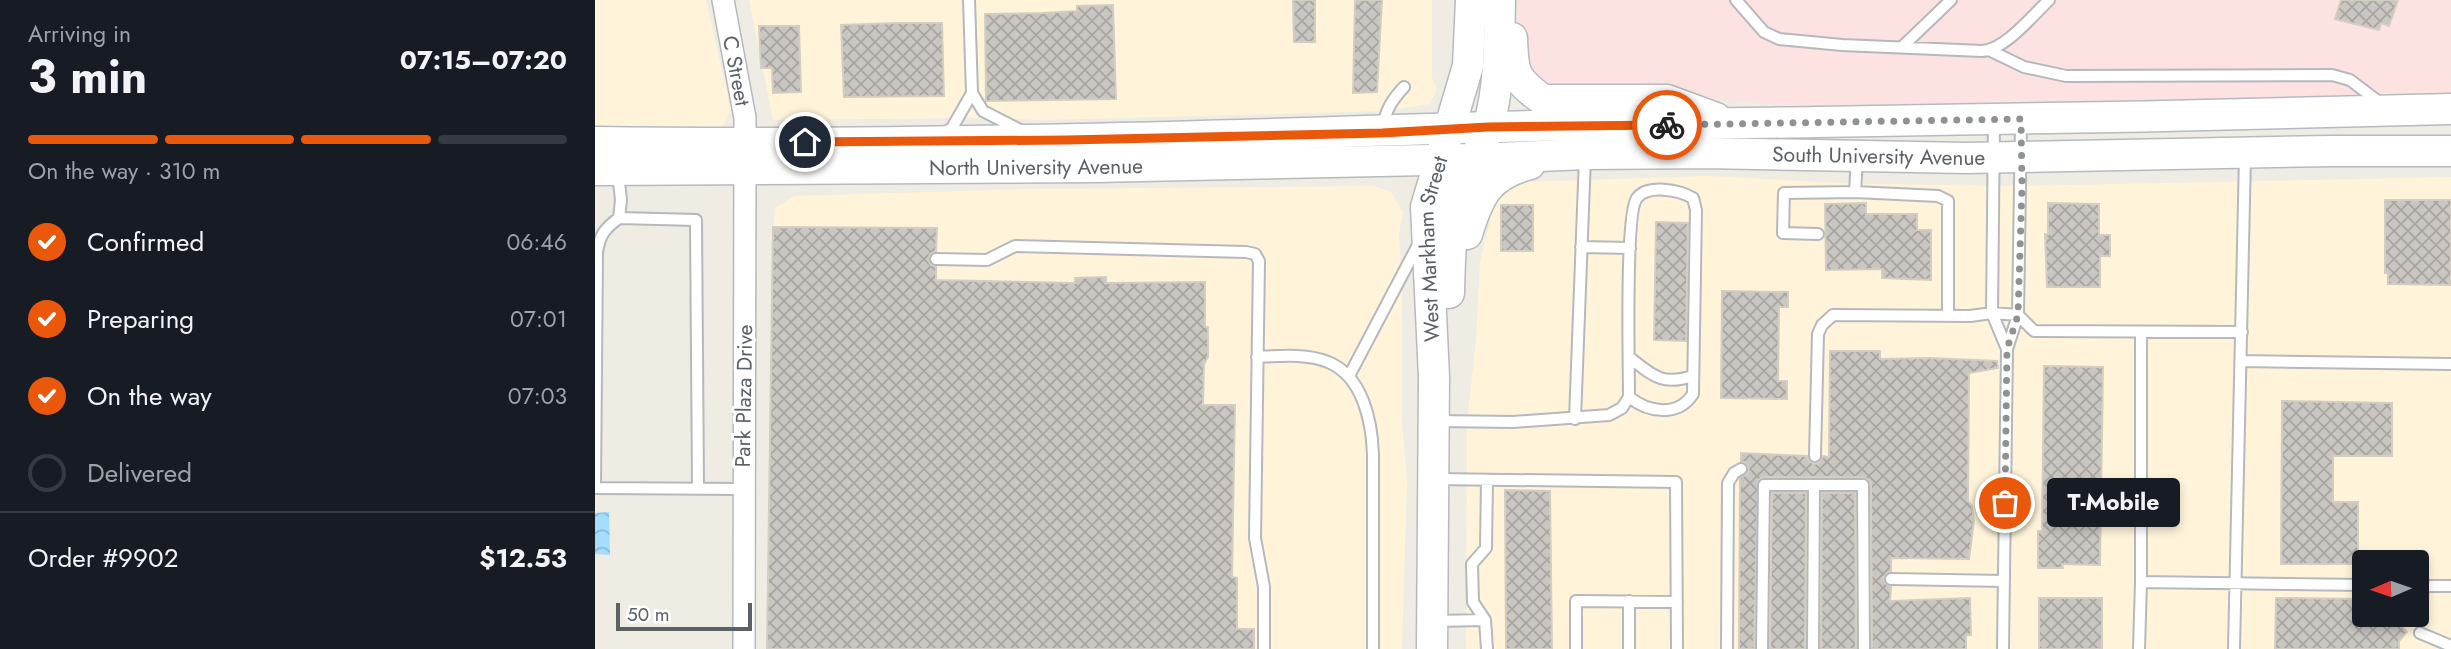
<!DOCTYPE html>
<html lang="en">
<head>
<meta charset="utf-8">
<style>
	:root { --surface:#171b24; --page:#242831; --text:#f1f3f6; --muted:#9ea1a6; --line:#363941; --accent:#ea580c }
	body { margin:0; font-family:Jost,sans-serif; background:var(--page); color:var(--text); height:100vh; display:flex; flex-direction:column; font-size:26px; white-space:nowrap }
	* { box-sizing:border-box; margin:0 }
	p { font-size:23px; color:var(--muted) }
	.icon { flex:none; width:38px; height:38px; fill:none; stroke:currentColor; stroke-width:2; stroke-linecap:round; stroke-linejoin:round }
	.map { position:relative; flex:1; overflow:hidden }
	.panel { display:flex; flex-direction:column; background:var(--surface); width:595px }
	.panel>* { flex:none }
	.needle { width:46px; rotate:268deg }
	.buttons { position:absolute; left:1757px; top:550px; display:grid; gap:14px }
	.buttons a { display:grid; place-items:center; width:77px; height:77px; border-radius:7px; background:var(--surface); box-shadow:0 4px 10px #0003; font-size:35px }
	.scale { position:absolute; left:21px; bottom:18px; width:136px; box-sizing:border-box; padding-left:7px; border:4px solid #5c6166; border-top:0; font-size:19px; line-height:24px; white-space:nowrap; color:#5c6166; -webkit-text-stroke:5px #fff; paint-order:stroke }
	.pin { position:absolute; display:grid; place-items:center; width:60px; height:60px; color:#fff; margin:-30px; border:4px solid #fff; border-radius:50%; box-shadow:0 2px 7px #0007 }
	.courier { position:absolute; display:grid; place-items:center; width:70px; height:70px; margin:-35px; border:5px solid #ea580c; border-radius:50%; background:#fff; color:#222; box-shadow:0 2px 9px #0007 }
	.bubble { position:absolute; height:49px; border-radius:7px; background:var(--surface); box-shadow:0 4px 10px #0003; font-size:23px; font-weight:700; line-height:49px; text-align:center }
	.overview em { font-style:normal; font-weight:700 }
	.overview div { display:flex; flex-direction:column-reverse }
	.overview { display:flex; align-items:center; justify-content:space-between; height:119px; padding:0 28px }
	h1 { font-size:46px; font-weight:700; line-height:52px }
	.bar { display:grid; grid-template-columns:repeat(4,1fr); gap:10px 7px; align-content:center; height:84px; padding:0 28px }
	.bar i { height:9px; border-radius:5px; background:var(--line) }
	.bar .current { background:var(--accent) }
	.bar p { grid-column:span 4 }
	.line { display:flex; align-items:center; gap:18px; padding:0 28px; border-top:2px solid var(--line) }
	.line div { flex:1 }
	ol { padding:0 28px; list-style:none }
	li { display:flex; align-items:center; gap:21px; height:77px }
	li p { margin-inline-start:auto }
	li .icon { padding:7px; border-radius:50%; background:var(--accent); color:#fff; stroke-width:4 }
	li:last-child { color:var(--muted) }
	li i { width:38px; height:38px; border:4px solid var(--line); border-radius:50% }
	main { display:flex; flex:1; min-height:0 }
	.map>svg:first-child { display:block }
	.commercial { fill:#fff4da; fill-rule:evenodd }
	.medical { fill:#fce2e1 }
	.water { fill:url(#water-waves) }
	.building { fill:url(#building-cross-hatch); stroke:#d4cec2; stroke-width:2 }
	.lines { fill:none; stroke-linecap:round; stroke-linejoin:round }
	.service-casing { stroke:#b5b8bc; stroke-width:14 }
	.minor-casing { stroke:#b5b8bc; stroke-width:24 }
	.secondary-casing { stroke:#b6babf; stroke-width:33 }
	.service { stroke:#fff; stroke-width:10 }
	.minor { stroke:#fff; stroke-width:21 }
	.secondary { stroke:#fff; stroke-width:30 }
	.done { stroke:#8f9292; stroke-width:7; stroke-dasharray:0 12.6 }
	.route { stroke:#ea580c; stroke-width:9 }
	.labels { text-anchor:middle; stroke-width:6; stroke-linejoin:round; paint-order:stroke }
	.street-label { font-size:21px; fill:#5c6166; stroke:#fff }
</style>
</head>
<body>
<main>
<section class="panel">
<div class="overview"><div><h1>3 min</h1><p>Arriving in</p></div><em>07:15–07:20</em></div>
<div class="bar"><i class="current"></i><i class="current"></i><i class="current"></i><i></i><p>On the way · 310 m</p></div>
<ol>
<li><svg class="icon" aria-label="check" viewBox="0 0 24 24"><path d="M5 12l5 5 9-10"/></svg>Confirmed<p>06:46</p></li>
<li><svg class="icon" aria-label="check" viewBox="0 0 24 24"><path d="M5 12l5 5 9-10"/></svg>Preparing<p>07:01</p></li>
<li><svg class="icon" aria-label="check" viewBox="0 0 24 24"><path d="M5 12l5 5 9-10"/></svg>On the way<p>07:03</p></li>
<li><i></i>Delivered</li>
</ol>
<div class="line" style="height:91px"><div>Order #9902</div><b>$12.53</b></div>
</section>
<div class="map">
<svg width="1856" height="649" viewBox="0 0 1856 649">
	<defs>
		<pattern id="water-waves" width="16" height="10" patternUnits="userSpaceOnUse" patternTransform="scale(1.75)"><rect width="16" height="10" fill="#a5ddff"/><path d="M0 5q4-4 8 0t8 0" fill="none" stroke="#8ab7d2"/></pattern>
		<pattern id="building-cross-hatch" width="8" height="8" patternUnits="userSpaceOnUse" patternTransform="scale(1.75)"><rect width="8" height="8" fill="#cac7c2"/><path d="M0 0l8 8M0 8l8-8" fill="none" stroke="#a7a5a1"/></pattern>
	</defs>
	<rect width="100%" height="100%" fill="#efece4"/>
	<path class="commercial" d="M 0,0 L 111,0 L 136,110 L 126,130 L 0,130 Z
		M 154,0 L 837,0 L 837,78 L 842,90 L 834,104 L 791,111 L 449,120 L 378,118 L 178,120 Z
		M 1112,176 L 1263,184 L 1427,186 L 1856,177 L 1856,649 L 871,649 L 872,422 L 881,341 L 885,262 L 900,200 L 905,191 L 930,182 ZM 1769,562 L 1822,562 L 1822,614 L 1769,614 Z
		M 780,186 L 796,192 L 808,212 L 804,234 L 807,287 L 807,423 L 812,481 L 807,649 L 172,649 L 178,227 L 180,208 L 199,196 L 433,189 Z"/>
	<path class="medical" d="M 921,0 L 1856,0 L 1856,93 L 1689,101 L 1191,105 L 1073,96 L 971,95 L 935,83 L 924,54 Z"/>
	<path class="water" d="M 14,512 L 15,555 L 0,554 L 0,513 Z"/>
	<path class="building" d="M 698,0 L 720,0 L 720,42 L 699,42 Z
		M 760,0 L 787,0 L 782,92 L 758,93 Z
		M 1746,0 L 1803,0 L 1794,26 L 1786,23 L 1784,30 L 1740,19 Z
		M 518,5 L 521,99 L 391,101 L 390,14 L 448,13 L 482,11 L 482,6 Z
		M 300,23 L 347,23 L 349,96 L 249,97 L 246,25 Z
		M 164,26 L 204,26 L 206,92 L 178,93 L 177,68 L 166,68 Z
		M 1790,200 L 1856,200 L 1856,285 L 1793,284 L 1793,273 L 1790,273 Z
		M 1271,203 L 1271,214 L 1322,214 L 1322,230 L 1336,230 L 1336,280 L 1287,278 L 1287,269 L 1231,270 L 1230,204 Z
		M 1453,203 L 1504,204 L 1504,235 L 1515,235 L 1515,256 L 1505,256 L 1505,287 L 1452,287 L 1450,234 L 1453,234 Z
		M 906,205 L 938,205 L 938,251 L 906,251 Z
		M 1061,222 L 1093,223 L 1091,341 L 1059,340 Z
		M 178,227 L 342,228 L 341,251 L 335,254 L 333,260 L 336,265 L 341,267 L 341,280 L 480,283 L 480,278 L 511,277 L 511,283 L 610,282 L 610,327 L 613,327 L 613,357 L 609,364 L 608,405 L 640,405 L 637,577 L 642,578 L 642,629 L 659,629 L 659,649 L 172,649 Z
		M 1127,291 L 1193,292 L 1193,307 L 1184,307 L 1183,381 L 1192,381 L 1192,399 L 1126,398 Z
		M 1235,351 L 1285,351 L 1285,359 L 1334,358 L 1402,361 L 1403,368 L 1374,373 L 1373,501 L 1377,506 L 1379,521 L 1374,559 L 1296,558 L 1296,571 L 1292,573 L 1288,578 L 1290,583 L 1296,587 L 1295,601 L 1375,598 L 1376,635 L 1371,635 L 1371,649 L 1277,649 L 1276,485 L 1274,480 L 1268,477 L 1169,477 L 1163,480 L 1159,649 L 1144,649 L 1145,478 L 1152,474 L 1154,468 L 1151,463 L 1146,461 L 1146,453 L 1212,456 L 1213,460 L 1219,464 L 1224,463 L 1228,456 L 1234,457 Z
		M 1449,366 L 1508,367 L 1505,565 L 1467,564 L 1468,568 L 1443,568 L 1443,531 L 1447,531 Z
		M 1687,401 L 1797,403 L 1797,456 L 1738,456 L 1738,502 L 1763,502 L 1763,564 L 1686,564 Z
		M 910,490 L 955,491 L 957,649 L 911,649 Z
		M 1177,493 L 1211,493 L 1210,649 L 1175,649 Z
		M 1227,493 L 1260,493 L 1261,649 L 1226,649 Z
		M 1444,598 L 1507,598 L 1507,649 L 1444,649 Z
		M 1681,598 L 1769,599 L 1769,614 L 1805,614 L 1805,624 L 1812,632 L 1804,641 L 1804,649 L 1680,649 Z"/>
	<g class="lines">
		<g class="service-casing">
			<path id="service" d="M 374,0 L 377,93 L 388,111 L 427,131
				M 1141,0 L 1169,32 L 1184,39 L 1247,45 L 1387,51 C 1410,50 1438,15 1454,0
				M 1307,47 L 1356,0
				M 1396,51 L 1429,67 L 1471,76 L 1737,75 L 1755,80 L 1788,105
				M 1399,120 L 1397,313 L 1412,349
				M 788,127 C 791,109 797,100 809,87
				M 349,133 L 357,128 L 377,93
				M 1262,158 L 1260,192 L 1343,196 L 1353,201 L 1353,316
				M 23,173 L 26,200 L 24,218 C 9,229 5,235 2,252 L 0,488 L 148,489
				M 24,218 L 101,220 L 103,488
				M 1223,234 L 1188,233 L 1189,193 L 1260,192
				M 986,247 L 1035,248
				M 341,259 L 392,260 L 420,246 L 651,252 L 660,254 L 664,261 L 660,538 L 669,587 L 669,649
				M 662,357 C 684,356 712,353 733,362 C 768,376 777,422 778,455 L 778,649
				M 1034,357 C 1058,376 1067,386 1098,376
				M 1646,361 L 1856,364
				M 754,376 L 824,243
				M 980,419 L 990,157
				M 841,421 L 918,422 L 1014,415 L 1027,408 L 1034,397 C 1034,369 1030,212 1042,198 C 1053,184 1084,190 1098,198 L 1101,210 L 1098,394 C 1083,417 1054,413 1034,397
				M 1220,456 L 1223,334 L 1227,325 L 1238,315 L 1375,316 L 1397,313 L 1423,315 L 1439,331 L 1647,332
				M 840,479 L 1081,482 L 1082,649
				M 1296,579 L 1409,581
				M 1546,582 L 1769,585
				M 1822,586 L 1856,586
				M 839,621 L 890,620
				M 1825,633 L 1856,646
				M 892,649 L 890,620 L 878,602 L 877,564 L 891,548 L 892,480
				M 981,649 L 981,601 L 1082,602
				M 1034,649 L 1034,601
				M 1132,649 L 1133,483 L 1139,473 L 1146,469
				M 1167,649 L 1169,485 L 1219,485
				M 1218,649 L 1219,485 L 1268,485 L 1269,649
				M 1408,649 L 1412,349 L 1423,315 L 1426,122
				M 1544,649 L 1546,582 L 1546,332
				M 1639,649 L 1650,156"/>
		</g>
		<g class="minor-casing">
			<g id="minor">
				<path id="s1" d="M 128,0 L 150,118 L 150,143 L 149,649"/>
			</g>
		</g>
		<g class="secondary-casing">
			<g id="secondary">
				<path d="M 917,38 C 918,73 919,79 948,100 L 1072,100 L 1121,118"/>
				<path d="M 0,142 C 299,146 597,137 895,127 C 1004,124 1113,124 1222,122 C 1433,119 1645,115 1856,109"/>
				<path id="s2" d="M 0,170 L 501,167 L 881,159 L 990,154 L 1112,153 L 1370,158 L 1736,151 L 1856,151"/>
				<path d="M 872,234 C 884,195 893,175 935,164"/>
				<path d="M 854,293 C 855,254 855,219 869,182 C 876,164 887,147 893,128 C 905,86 904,43 905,0"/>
				<path id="s3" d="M 837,649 L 839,377 L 831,207 L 873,66 L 876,0"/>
			</g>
		</g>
		<use href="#service" class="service"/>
		<use href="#minor" class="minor"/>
		<use href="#secondary" class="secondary"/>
	</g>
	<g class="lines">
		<path class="done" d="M 1072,125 L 1426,119 L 1427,186 L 1423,315 L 1412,349 L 1410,503"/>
		<path class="route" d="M 210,142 L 472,140 L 787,133 L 893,127 L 1072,125"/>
	</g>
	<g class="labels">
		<g class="street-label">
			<text dy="7" stroke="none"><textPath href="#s1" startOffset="72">C Street</textPath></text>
			<text dy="7" stroke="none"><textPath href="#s2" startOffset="1284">South University Avenue</textPath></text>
			<text dy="7" stroke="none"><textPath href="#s2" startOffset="441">North University Avenue</textPath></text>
			<text dy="7" stroke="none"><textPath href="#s3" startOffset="401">West Markham Street</textPath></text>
			<text transform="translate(149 396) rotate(-89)" y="7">Park Plaza Drive</text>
		</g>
	</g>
</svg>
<div class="buttons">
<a><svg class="needle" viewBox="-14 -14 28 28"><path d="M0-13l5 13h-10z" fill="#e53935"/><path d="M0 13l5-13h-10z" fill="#9ea1a6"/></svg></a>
</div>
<div class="scale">50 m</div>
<div class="pin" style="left:1410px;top:503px;background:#ea580c"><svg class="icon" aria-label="bag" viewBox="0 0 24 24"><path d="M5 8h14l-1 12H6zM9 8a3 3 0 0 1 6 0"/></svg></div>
<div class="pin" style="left:210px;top:142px;background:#1f2937"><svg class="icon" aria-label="home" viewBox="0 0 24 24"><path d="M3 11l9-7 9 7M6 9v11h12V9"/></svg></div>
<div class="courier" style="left:1072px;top:125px"><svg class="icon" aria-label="bike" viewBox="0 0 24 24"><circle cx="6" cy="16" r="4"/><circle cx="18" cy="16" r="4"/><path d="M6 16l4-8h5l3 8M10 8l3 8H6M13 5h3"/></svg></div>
<div class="bubble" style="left:1452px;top:478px;width:133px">T-Mobile</div>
</div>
</main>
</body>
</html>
